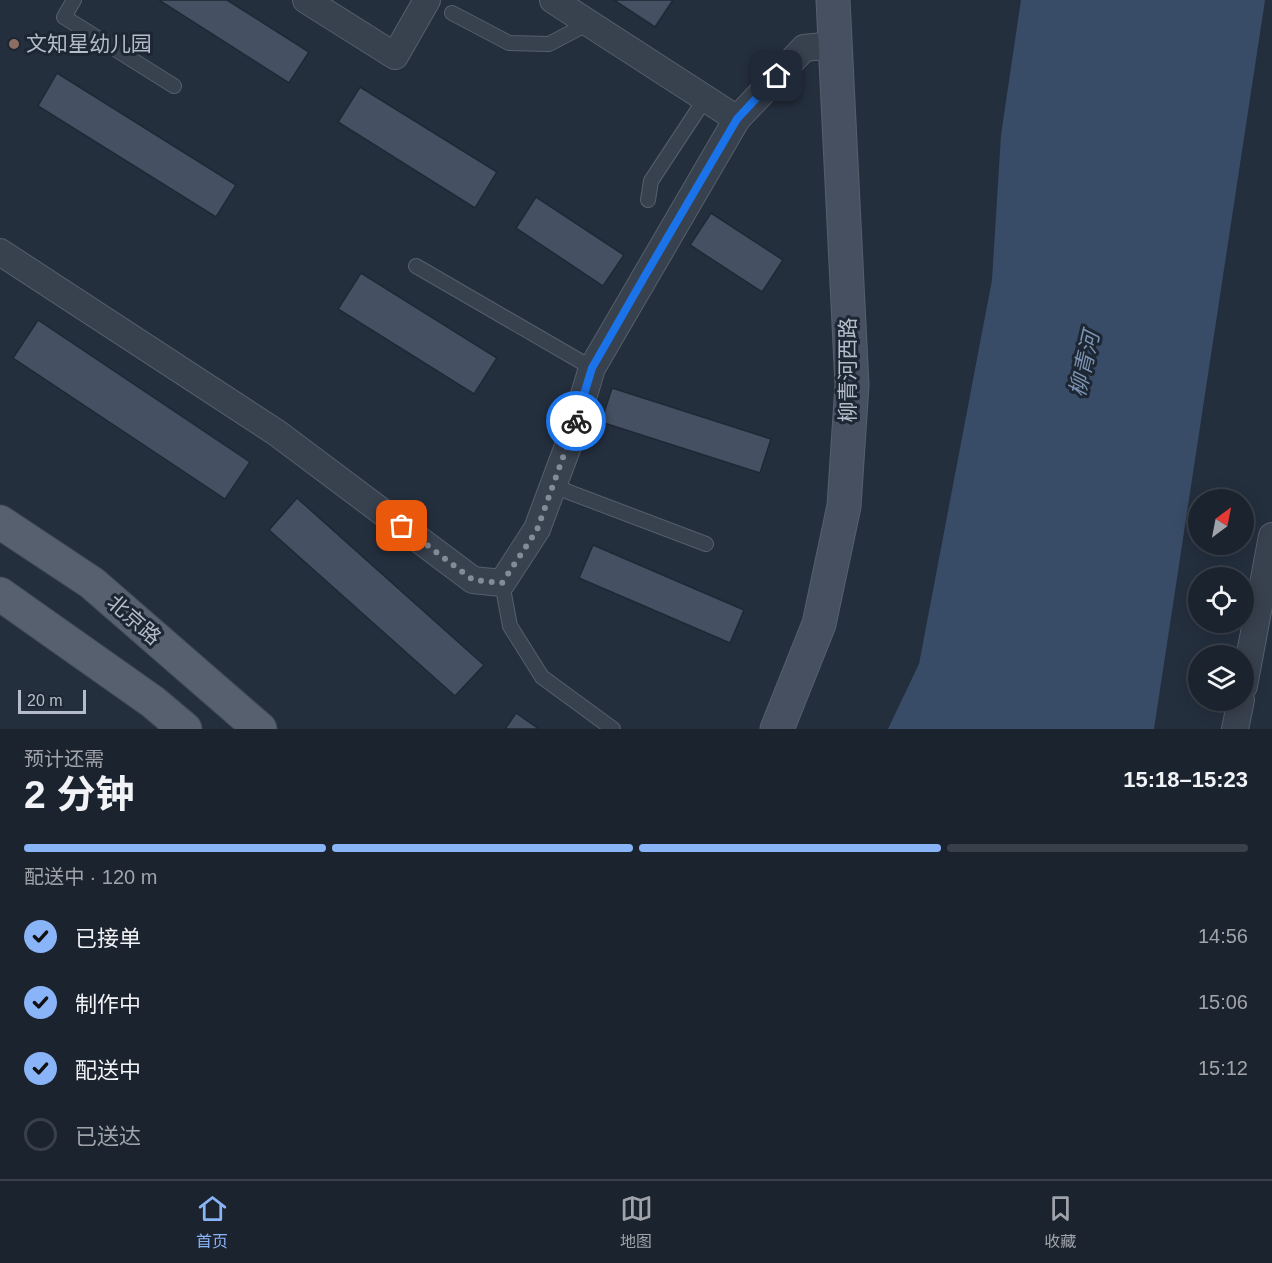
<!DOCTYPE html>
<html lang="zh">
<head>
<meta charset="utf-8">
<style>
	:root { --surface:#1b232e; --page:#242b36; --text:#f1f3f6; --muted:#a0a4aa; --line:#39404a; --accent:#8ab4f8 }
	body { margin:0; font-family:Helvetica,"Noto Sans SC",sans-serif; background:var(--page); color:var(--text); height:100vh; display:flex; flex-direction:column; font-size:22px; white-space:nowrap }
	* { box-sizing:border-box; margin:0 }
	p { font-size:20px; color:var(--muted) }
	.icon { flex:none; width:33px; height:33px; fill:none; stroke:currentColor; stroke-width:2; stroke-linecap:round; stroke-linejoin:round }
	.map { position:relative; height:729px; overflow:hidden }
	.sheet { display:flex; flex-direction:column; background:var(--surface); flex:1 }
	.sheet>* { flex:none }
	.needle { width:39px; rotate:32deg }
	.controls { position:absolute; left:1188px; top:489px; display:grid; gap:12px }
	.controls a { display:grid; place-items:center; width:66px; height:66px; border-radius:50%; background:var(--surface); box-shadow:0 3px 15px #0003,0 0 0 2px var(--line); font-size:30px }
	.scale { position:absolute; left:18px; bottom:15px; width:68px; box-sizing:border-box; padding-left:6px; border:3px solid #b4bcc9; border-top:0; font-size:16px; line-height:21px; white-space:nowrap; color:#b4bcc9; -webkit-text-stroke:4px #1d2633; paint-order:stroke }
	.pin { position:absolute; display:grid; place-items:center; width:51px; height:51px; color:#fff; margin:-26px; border-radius:12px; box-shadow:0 3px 9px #0006 }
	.courier { position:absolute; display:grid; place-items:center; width:60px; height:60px; margin:-30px; border:4px solid #1a73e8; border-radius:50%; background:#fff; color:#222; box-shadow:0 2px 8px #0007 }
	.head em { font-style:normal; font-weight:700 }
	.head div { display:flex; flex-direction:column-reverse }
	.head { display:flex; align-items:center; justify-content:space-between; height:102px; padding:0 24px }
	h1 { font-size:39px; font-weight:700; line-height:45px }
	.bar { display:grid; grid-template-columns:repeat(4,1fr); gap:9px 6px; align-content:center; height:72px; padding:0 24px }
	.bar i { height:8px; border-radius:4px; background:var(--line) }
	.bar .selected { background:var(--accent) }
	.bar p { grid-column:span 4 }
	ol { padding:0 24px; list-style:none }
	li { display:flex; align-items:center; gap:18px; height:66px }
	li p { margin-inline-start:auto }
	li .icon { padding:6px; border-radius:50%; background:var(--accent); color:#111; stroke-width:4 }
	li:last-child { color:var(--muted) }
	li i { width:33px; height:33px; border:3px solid var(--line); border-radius:50% }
	.tab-bar { display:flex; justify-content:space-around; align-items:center; height:84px; border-top:2px solid var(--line); background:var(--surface); font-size:16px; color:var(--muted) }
	.tab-bar a { display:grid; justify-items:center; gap:3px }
	.tab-bar .selected { color:var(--accent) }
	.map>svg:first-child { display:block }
	.water { fill:#394c67 }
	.building { fill:#455162; stroke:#1f2835; stroke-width:1.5 }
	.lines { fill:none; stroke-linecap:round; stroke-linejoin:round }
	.lane-casing { stroke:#565f6c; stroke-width:16 }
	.street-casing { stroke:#565f6c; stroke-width:28 }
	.secondary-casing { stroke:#565f6c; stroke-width:35 }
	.primary-casing { stroke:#414a57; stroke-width:35 }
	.lane { stroke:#38414e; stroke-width:14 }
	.street { stroke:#38414e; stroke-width:26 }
	.secondary { stroke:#465061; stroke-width:33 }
	.primary { stroke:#56606e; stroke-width:33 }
	.done { stroke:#828b98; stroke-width:6; stroke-dasharray:0 10.8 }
	.route { stroke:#1a73e8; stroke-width:8 }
	.education-dot { fill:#8d6e63; stroke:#1d2633; stroke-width:2 }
	.labels { text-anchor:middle; stroke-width:6; stroke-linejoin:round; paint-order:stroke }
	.poi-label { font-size:21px; fill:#b4bcc9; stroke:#1d2633; text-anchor:start }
	.street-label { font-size:21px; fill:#b4bcc9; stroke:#1d2633 }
	.water-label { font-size:22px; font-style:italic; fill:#7c92b1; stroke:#1d2633 }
</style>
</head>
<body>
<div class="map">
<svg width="1272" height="729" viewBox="0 0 1272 729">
	<rect width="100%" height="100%" fill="#242f3e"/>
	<path class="water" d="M 1021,0 L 1265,0 L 1154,729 L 888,729 L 919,664 L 992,280 L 1001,135 Z"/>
	<path class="building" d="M 159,0 L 227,0 L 309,52 L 289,83 Z
		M 614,0 L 673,0 L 655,27 Z
		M 57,73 L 236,185 L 216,217 L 38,106 Z
		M 360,87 L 497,172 L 475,208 L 338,122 Z
		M 536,197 L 624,255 L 603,286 L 516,228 Z
		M 711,213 L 783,260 L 762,292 L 690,245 Z
		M 361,273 L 497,358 L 474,394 L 338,309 Z
		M 38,320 L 250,462 L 225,499 L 13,358 Z
		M 612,388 L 771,439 L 760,473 L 601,422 Z
		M 297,498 L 484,665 L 455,696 L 269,530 Z
		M 593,545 L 744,610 L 730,643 L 579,578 Z
		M 516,713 L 539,729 L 505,729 Z"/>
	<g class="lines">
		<g class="lane-casing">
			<path id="lane" d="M 74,0 L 64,17 L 174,86
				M 452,13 L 509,43 L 549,44 L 589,23
				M 648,200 L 651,181 L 705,99
				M 416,266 L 592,368
				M 553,486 L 706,544
				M 502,583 L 510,626 L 542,677 L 613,729"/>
		</g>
		<g class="street-casing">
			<path id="street" d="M 306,0 L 395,56 L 427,0
				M 553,0 L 737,119
				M 0,252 L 277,433 L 473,580 L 502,583 L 537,529 L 571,438 L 592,368 L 737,119 L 804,48 L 834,45
				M 1244,686 L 1272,536
				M 1235,729 L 1241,700"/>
		</g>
		<g class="secondary-casing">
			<path id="secondary" d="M 777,729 L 819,624 L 844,506 L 852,385 L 833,0"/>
		</g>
		<g class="primary-casing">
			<path id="primary" d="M 0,522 L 92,583 L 260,729
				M 0,594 L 153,702 L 185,729"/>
		</g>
		<use href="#lane" class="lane"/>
		<use href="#street" class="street"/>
		<use href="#secondary" class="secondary"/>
		<use href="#primary" class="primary"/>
	</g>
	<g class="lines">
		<path class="done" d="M 402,526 L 473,580 L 502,583 L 537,530 L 576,421"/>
		<path class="route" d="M 576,421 L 592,368 L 646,274 L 737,119 L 777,76"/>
	</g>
	<circle class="education-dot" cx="14" cy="44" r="6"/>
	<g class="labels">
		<g class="poi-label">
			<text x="26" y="51">文知星幼儿园</text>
		</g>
		<g class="street-label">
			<text transform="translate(848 370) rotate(-90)" y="7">柳青河西路</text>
			<text transform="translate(134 620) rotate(41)" y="7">北京路</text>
		</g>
		<g class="water-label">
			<text transform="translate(1084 364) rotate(-77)" y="8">柳青河</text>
		</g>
	</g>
</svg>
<div class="controls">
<a><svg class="needle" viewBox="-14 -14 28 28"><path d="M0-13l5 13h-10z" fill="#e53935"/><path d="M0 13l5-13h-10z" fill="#a0a4aa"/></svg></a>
<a><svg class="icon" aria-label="locate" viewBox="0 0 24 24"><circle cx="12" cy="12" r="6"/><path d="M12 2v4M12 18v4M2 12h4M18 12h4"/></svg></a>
<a><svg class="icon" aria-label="layers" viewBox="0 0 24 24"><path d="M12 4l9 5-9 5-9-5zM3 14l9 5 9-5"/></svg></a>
</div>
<div class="scale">20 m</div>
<div class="pin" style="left:402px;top:526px;background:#ea580c"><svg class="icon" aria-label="bag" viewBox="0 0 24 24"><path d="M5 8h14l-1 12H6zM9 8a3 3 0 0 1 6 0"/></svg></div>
<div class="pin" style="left:777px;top:76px;background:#1f2937"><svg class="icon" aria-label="home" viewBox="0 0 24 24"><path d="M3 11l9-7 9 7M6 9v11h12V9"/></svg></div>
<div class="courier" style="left:576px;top:421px"><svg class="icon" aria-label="bike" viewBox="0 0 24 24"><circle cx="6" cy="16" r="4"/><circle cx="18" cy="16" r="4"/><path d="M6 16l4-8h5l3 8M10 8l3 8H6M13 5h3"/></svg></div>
</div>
<section class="sheet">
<div class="head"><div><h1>2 分钟</h1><p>预计还需</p></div><em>15:18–15:23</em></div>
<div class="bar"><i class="selected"></i><i class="selected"></i><i class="selected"></i><i></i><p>配送中 · 120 m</p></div>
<ol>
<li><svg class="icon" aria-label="check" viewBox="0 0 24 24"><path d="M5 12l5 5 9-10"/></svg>已接单<p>14:56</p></li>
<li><svg class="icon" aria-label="check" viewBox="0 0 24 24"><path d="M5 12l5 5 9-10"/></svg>制作中<p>15:06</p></li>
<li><svg class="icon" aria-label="check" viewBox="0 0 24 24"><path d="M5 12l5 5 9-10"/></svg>配送中<p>15:12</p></li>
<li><i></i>已送达</li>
</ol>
</section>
<nav class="tab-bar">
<a class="selected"><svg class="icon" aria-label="home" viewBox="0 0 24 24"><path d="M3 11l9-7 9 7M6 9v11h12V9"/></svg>首页</a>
<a><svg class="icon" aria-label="map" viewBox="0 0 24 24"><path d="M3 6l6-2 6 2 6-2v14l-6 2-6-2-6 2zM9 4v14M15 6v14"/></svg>地图</a>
<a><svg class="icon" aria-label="saved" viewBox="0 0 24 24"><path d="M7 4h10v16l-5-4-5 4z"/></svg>收藏</a>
</nav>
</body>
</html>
